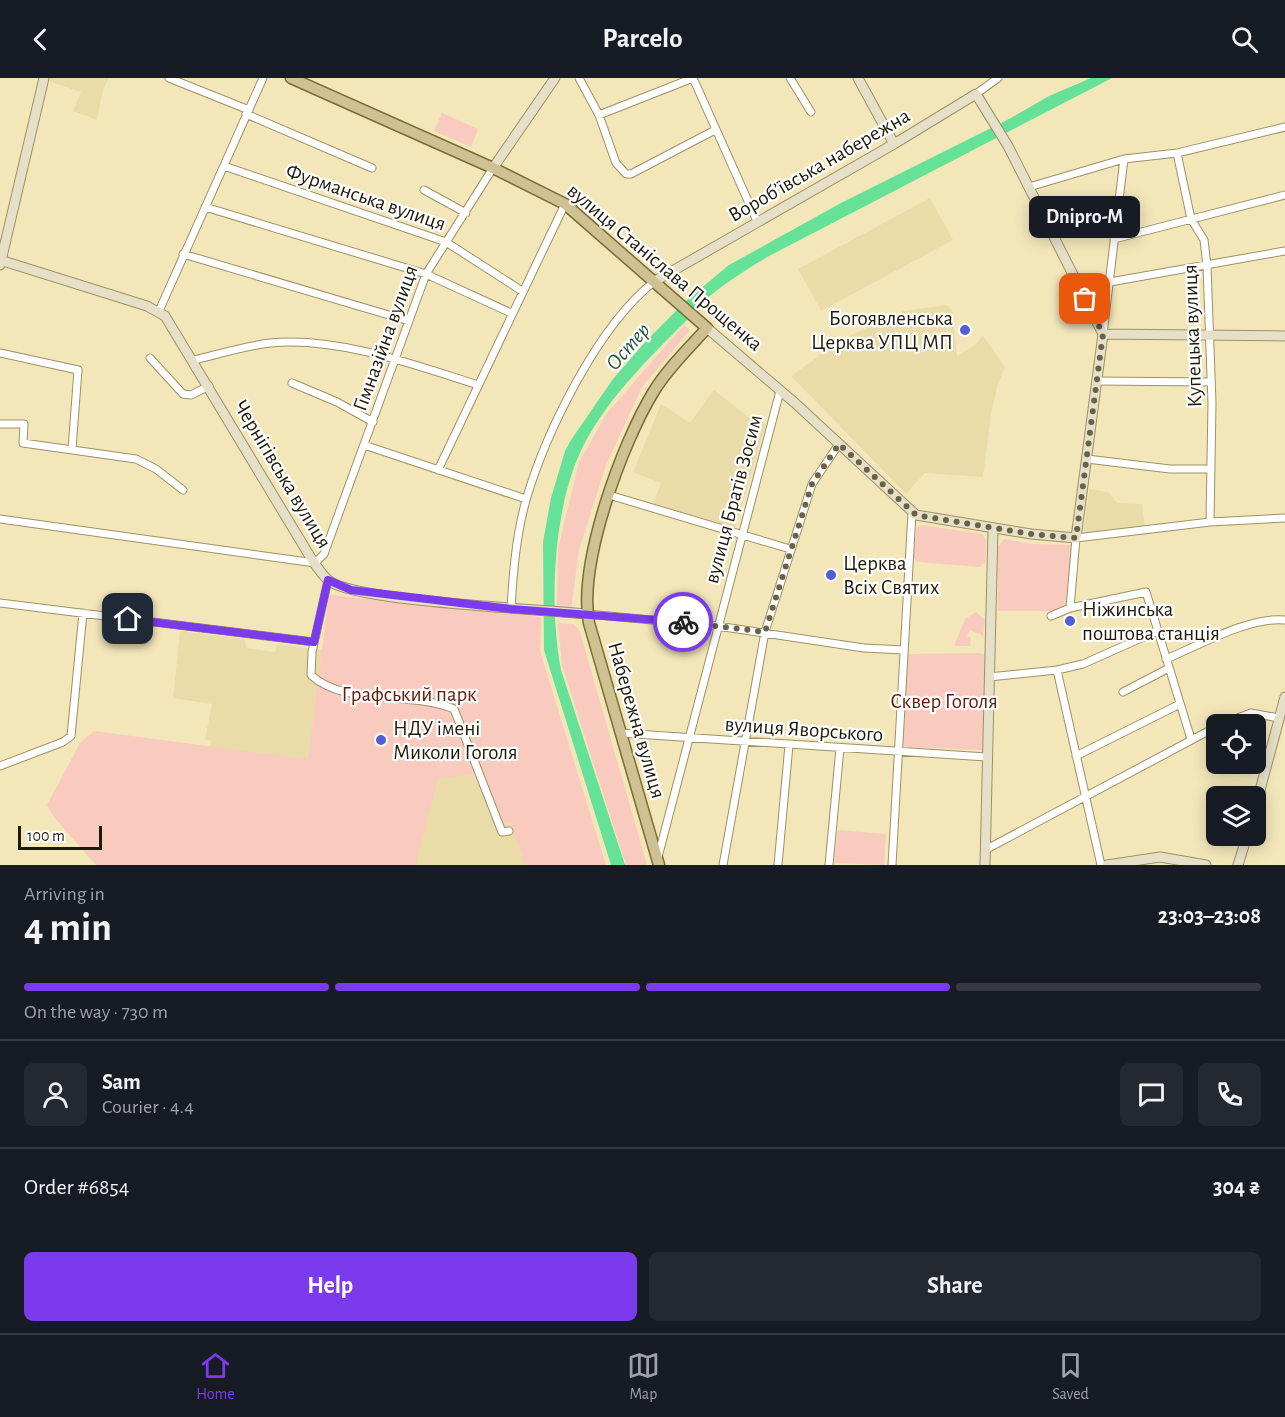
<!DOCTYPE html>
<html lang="en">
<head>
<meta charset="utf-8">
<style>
	:root { --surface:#171b24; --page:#242831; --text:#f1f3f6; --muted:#9ea1a6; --line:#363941; --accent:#7c3aed }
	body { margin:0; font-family:"Alegreya Sans",sans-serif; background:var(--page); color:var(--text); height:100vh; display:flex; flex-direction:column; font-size:22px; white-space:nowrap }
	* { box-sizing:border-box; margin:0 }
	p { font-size:20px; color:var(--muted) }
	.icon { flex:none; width:33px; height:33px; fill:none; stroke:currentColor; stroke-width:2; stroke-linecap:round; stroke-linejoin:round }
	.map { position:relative; height:787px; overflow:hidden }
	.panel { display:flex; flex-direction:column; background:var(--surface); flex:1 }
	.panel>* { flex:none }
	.buttons { position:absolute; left:1206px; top:636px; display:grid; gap:12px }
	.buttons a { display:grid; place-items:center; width:60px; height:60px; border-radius:9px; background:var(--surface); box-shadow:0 3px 15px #0003; font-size:30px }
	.scale { position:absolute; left:18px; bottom:15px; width:84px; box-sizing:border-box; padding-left:6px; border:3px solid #1e1a09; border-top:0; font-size:16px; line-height:21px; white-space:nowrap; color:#1e1a09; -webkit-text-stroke:4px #fff; paint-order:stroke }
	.pin { position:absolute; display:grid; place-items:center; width:51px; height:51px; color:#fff; margin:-26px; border-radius:12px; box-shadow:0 3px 9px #0006 }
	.courier { position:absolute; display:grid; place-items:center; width:60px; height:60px; margin:-30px; border:4px solid #7c3aed; border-radius:50%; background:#fff; color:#222; box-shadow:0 2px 8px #0007 }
	.bubble { position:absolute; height:42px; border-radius:9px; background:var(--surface); box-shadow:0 3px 15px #0003; font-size:20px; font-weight:700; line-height:42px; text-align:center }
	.summary em { font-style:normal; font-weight:700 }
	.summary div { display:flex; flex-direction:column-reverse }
	.summary { display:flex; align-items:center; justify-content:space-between; height:102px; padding:0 24px }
	h1 { font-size:39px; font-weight:700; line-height:45px }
	.bar { display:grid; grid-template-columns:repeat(4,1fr); gap:9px 6px; align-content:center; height:72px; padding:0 24px }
	.bar i { height:8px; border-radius:4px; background:var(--line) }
	.bar .on { background:var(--accent) }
	.bar p { grid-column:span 4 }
	.line { display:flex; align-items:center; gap:15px; padding:0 24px; border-top:2px solid var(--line) }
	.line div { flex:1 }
	.round { display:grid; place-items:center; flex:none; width:63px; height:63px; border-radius:9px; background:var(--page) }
	.primary-button { display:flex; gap:12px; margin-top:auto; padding:12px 24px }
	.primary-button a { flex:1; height:69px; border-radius:9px; background:var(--accent); color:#fff; font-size:24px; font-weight:700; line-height:69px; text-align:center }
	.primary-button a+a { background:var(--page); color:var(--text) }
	header { display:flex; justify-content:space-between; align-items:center; height:78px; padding:0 24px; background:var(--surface); font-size:27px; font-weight:700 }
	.dock { display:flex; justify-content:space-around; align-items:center; height:84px; border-top:2px solid var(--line); background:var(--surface); font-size:16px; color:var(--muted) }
	.dock a { display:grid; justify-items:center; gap:3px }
	.dock .on { color:var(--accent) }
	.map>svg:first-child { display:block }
	.built { fill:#eadca8 }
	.green { fill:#f9cabe }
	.water { fill:#66e198 }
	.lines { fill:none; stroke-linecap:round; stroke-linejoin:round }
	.street-casing { stroke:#9c9166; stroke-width:9 }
	.secondary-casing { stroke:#9c9166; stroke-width:11 }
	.primary-casing { stroke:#7b6c33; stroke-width:13 }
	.street { stroke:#fff; stroke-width:7 }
	.secondary { stroke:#e6e0c9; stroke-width:9 }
	.primary { stroke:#cec192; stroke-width:10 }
	.done { stroke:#696247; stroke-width:6; stroke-dasharray:0 10.8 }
	.route { stroke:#7c3aed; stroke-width:8 }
	.poi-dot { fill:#535ed4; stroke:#fff; stroke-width:2 }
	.labels { text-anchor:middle; stroke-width:4.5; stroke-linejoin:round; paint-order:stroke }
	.street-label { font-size:21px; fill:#1e1a09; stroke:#fff }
	.poi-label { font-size:21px; fill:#1e1a09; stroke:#fff; text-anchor:start }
	.park-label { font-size:21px; fill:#641b08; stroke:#fff }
	.water-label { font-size:22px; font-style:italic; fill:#27583a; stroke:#fff }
</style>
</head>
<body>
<header><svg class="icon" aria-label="back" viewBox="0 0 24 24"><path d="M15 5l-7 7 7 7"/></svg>Parcelo<svg class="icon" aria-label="search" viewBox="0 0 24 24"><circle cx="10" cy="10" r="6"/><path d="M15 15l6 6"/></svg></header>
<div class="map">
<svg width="1285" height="787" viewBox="0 0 1285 787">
	<rect width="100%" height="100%" fill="#f3e7ba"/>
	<path class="built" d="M 49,0 L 109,0 L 103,12 L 97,42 L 73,33 L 81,14 L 48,3 Z
		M 930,120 L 953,162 L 821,233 L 798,191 Z
		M 946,227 L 952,232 L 957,278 L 976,266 L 983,258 L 1005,289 L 998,306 L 991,337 L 983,399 L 925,395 L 906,416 L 791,298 L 841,262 L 903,233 Z
		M 714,312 L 750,340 L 766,346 L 735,450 L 653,426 L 661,405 L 633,394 L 661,326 L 690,345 Z
		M 1089,411 L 1108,414 L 1118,425 L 1142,426 L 1145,450 L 1087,454 L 1084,452 Z
		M 180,553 L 245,561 L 246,570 L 275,574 L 277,566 L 412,584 L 589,787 L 270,787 L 207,685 L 211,663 L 205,661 L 212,626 L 173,620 Z"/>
	<path class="green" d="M 442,35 L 478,51 L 471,69 L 434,53 Z
		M 684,247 L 690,252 L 642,309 L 606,387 L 579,472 L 571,533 L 557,532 L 558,471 L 579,384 L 607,335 Z
		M 921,447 L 982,456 L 986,462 L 985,485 L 979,489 L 918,484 L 913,479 L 917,449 Z
		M 1004,461 L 1031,466 L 1073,467 L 1065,528 L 1055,533 L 998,533 L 997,470 Z
		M 329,517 L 541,539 L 540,573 L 606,787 L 525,787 L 511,744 L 502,746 L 484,694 L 438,701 L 417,782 L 418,787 L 96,787 L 53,738 L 47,727 L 80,665 L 94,653 L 308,681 Z
		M 976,534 L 985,542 L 983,558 L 970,552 L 967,558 L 971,560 L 970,568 L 954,568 L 965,541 Z
		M 558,545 L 574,546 L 580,554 L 647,787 L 626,787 L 562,587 Z
		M 979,575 L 985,577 L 983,672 L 903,669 L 907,576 Z
		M 838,752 L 886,756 L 884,787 L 834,785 Z"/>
	<path class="water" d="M 1091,0 L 1112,0 L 769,178 C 747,191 725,205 705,222 C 697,228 691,238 684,245 C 645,284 602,326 579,377 C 553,436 549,529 561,592 L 625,787 L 611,787 L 544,572 L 543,464 L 551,420 L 565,373 L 571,362 L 613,301 L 646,263 L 687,222 L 729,187 L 841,125 L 1009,41 L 1049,18 Z"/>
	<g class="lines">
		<g class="street-casing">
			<path id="street" d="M 169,0 L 249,32
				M 579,0 L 599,37 L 616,85 L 626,96 L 631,96 L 715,52
				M 693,0 L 757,143
				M 790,0 L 811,34
				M 976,16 L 998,0
				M 246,36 L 372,90
				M 599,37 L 693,0
				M 1177,75 L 1191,141 L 1204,162 L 1207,188 L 1212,325 L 1210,444
				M 224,88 L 446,164 L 522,213
				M 1029,109 L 1124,81 L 1177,75 L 1285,49
				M 424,112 L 466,135
				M 205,129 L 426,196 L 511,235
				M 1114,161 L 1285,117
				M 183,176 L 409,243
				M 1110,204 L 1285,173
				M 159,233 L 263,0
				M 1103,256 L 1124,81
				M 0,275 L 78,292 L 72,371
				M 150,280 L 183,316 L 191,317 L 209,308
				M 194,282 C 219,276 245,268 270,265 C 336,258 416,287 478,307
				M 1096,303 L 1210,304
				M 292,305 L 337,324 L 373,344
				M 0,346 L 24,346 L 23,365 L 136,381 L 156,391 L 183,412
				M 364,367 L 526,421
				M 1087,381 L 1170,391 L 1210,391
				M 438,392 L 565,126
				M 609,417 L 790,471
				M 0,441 L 315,485 L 324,476 L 426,196 L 493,90
				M 328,502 L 312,574 L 311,597 C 343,628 412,613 454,631 L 502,754 L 509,753
				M 0,525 L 314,564
				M 1070,530 L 1076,460 L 1210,444 L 1285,440
				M 511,531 C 513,495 516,458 526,422 C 546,354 598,247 655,203
				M 587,536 L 717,548 L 864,570 L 904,572
				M 1051,538 L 1070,530 L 1146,514 L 1191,661
				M 1166,581 C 1198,568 1250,538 1285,542
				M 1057,592 L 1101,787
				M 989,599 L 1057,592 L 1083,586 L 1157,553
				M 1123,614 L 1169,590
				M 1222,646 L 1251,635 L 1279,640
				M 620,655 L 986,679
				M 1076,678 L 1180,626
				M 0,688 L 63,664 L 71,658 L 83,535
				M 985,772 L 1216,649
				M 658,779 L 780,313
				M 723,787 L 765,554 L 812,406 L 839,366
				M 778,787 L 789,667
				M 829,787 L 840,670
				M 892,787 L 912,435"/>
		</g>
		<g class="secondary-casing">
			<path id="secondary" d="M 858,0 L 894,66
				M 493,90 L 555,0
				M 0,182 L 147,228 L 165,238 L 297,457 C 306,471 315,490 328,502 C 353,524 544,531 587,536
				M 0,187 L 44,0
				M 655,203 L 894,66 L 976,16 L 1008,68 L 1103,256 L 1076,460 L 1031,456 L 916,437 L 795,325 L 707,250
				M 1103,256 L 1285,258
				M 1256,727 L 1285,619
				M 985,787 L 993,450
				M 1107,787 L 1160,779 L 1206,787
				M 1238,787 L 1247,758"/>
		</g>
		<g class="primary-casing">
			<path id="primary" d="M 291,0 L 493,90 L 565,126 L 707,250 C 689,270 668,290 654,313 C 622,365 578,485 589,545 L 659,787"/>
		</g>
		<use href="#street" class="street"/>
		<use href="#secondary" class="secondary"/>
		<use href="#primary" class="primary"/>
	</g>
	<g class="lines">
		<path class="done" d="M 683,544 L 765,554 L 812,406 L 839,366 L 916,437 L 1031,456 L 1076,460 L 1103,256 L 1085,221"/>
		<path class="route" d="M 128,541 L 314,564 L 328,502 L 351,512 L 511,531 L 683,544"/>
	</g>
	<g class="poi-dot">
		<circle cx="965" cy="252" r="6"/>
		<circle cx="831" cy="497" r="6"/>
		<circle cx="1070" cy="543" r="6"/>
		<circle cx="381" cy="662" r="6"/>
	</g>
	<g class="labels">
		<g class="street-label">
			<text transform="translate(819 87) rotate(-30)" y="7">Воробʼївська набережна</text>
			<text transform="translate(366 119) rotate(19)" y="7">Фурманська вулиця</text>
			<text transform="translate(665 189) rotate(40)" y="7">вулиця Станіслава Прощенка</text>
			<text transform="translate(1192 258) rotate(-92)" y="7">Купецька вулиця</text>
			<text transform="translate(385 260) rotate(-70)" y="7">Гімназійна вулиця</text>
			<text transform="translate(283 396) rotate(59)" y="7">Чернігівська вулиця</text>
			<text transform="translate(733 421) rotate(-75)" y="7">вулиця Братів Зосим</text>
			<text transform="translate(637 642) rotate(74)" y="7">Набережна вулиця</text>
			<text transform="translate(804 651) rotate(4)" y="7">вулиця Яворського</text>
		</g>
		<g class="poi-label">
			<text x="953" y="247" text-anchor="end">Богоявленська<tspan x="953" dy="24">Церква УПЦ МП</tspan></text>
			<text x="843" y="492">Церква<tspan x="843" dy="24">Всіх Святих</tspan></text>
			<text x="1082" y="538">Ніжинська<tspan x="1082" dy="24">поштова станція</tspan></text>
			<text x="393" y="657">НДУ імені<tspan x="393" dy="24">Миколи Гоголя</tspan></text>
		</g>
		<g class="park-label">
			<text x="409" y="623">Графський парк</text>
			<text x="944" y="630">Сквер Гоголя</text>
		</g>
		<g class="water-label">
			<text transform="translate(627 268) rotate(-49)" y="8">Остер</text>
		</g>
	</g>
</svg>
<div class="buttons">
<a><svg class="icon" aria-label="locate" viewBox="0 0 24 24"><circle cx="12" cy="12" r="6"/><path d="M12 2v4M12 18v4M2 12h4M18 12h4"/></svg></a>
<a><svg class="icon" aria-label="layers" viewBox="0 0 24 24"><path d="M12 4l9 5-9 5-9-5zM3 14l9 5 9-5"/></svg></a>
</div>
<div class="scale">100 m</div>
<div class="pin" style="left:1085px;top:221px;background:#ea580c"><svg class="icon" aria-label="bag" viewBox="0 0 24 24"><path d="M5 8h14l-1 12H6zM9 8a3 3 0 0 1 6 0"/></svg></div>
<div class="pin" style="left:128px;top:541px;background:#1f2937"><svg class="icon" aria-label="home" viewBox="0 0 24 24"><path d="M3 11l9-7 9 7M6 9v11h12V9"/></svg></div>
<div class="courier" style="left:683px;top:544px"><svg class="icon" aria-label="bike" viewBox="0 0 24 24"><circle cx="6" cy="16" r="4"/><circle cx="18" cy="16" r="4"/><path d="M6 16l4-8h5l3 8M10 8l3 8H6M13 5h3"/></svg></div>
<div class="bubble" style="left:1029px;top:118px;width:111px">Dnipro-M</div>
</div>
<section class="panel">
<div class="summary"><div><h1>4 min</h1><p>Arriving in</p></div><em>23:03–23:08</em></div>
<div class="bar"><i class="on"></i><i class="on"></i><i class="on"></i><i></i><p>On the way · 730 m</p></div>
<div class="line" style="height:108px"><a class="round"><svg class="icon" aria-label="person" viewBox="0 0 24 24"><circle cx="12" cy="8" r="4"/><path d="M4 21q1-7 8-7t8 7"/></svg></a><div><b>Sam</b><p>Courier · 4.4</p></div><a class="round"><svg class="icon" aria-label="chat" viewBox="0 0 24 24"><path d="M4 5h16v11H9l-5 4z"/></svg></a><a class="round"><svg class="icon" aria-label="phone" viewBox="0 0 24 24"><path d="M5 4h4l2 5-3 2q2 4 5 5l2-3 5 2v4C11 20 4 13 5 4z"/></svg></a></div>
<div class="line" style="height:78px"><div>Order #6854</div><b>304 ₴</b></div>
<div class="primary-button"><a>Help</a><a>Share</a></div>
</section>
<nav class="dock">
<a class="on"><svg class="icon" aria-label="home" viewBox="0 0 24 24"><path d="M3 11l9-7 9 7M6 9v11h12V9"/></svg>Home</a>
<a><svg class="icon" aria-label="map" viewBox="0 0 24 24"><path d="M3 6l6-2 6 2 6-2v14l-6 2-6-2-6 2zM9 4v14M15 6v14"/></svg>Map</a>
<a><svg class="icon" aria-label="saved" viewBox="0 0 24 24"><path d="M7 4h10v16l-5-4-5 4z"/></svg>Saved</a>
</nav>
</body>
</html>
